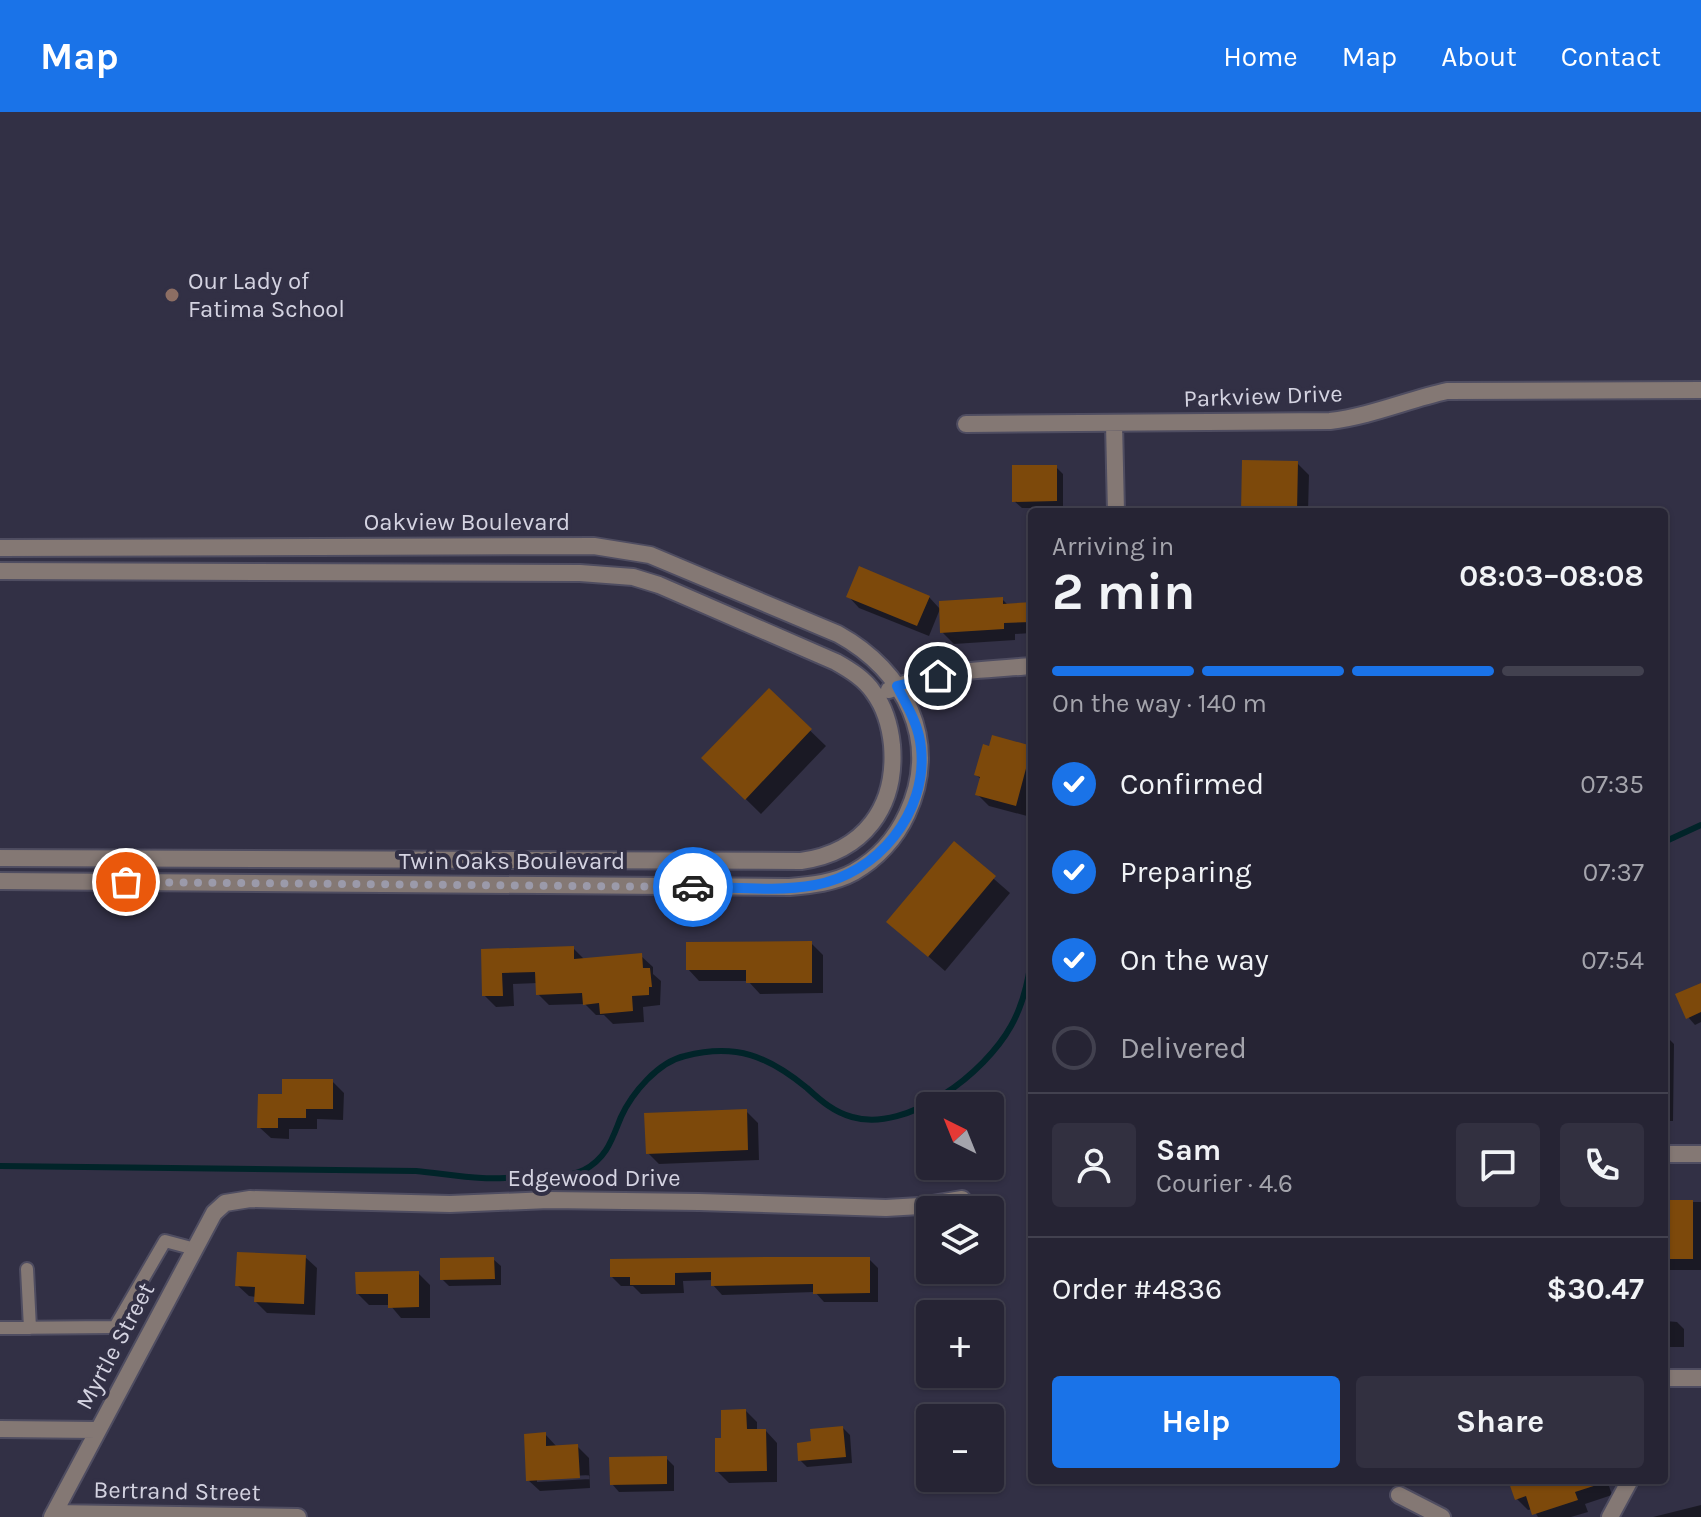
<!DOCTYPE html>
<html lang="en">
<head>
<meta charset="utf-8">
<style>
	:root { --surface:#262434; --page:#323040; --text:#f1f3f6; --muted:#a4a4ac; --line:#42414f; --accent:#1a73e8 }
	body { margin:0; font-family:Karla,sans-serif; background:var(--page); color:var(--text); height:100vh; display:flex; flex-direction:column; font-size:30px; white-space:nowrap }
	* { box-sizing:border-box; margin:0 }
	p { font-size:26px; color:var(--muted) }
	.icon { flex:none; width:44px; height:44px; fill:none; stroke:currentColor; stroke-width:2; stroke-linecap:round; stroke-linejoin:round }
	.map { position:relative; flex:1; overflow:hidden }
	.panel { position:absolute; left:1028px; top:396px; width:640px; height:976px; display:flex; flex-direction:column; background:var(--surface); border-radius:8px; box-shadow:0 2px 6px #0004,0 0 0 2px var(--line) }
	.panel>* { flex:none }
	.needle { width:52px; rotate:317deg }
	.controls { position:absolute; left:916px; top:980px; display:grid; gap:16px }
	.controls a { display:grid; place-items:center; width:88px; height:88px; border-radius:8px; background:var(--surface); box-shadow:0 2px 6px #0004,0 0 0 2px var(--line); font-size:40px }
	.pin { position:absolute; display:grid; place-items:center; width:68px; height:68px; color:#fff; margin:-34px; border:4px solid #fff; border-radius:50%; box-shadow:0 2px 8px #0007 }
	.courier { position:absolute; display:grid; place-items:center; width:80px; height:80px; margin:-40px; border:6px solid #1a73e8; border-radius:50%; background:#fff; color:#222; box-shadow:0 2px 10px #0007 }
	.summary em { font-style:normal; font-weight:700 }
	.summary div { display:flex; flex-direction:column-reverse }
	.summary { display:flex; align-items:center; justify-content:space-between; height:136px; padding:0 24px }
	h1 { font-size:52px; font-weight:700; line-height:60px }
	.bar { display:grid; grid-template-columns:repeat(4,1fr); gap:12px 8px; align-content:center; height:96px; padding:0 24px }
	.bar i { height:10px; border-radius:6px; background:var(--line) }
	.bar .current { background:var(--accent) }
	.bar p { grid-column:span 4 }
	.line { display:flex; align-items:center; gap:20px; padding:0 24px; border-top:2px solid var(--line) }
	.line div { flex:1 }
	.round { display:grid; place-items:center; flex:none; width:84px; height:84px; border-radius:8px; background:var(--page) }
	ol { padding:0 24px; list-style:none }
	li { display:flex; align-items:center; gap:24px; height:88px }
	li p { margin-inline-start:auto }
	li .icon { padding:8px; border-radius:50%; background:var(--accent); color:#fff; stroke-width:4 }
	li:last-child { color:var(--muted) }
	li i { width:44px; height:44px; border:4px solid var(--line); border-radius:50% }
	.cta { display:flex; gap:16px; margin-top:auto; padding:16px 24px }
	.cta a { flex:1; height:92px; border-radius:8px; background:var(--accent); color:#fff; font-size:32px; font-weight:700; line-height:92px; text-align:center }
	.cta a+a { background:var(--page); color:var(--text) }
	header { display:flex; align-items:center; gap:48px; box-sizing:border-box; height:112px; padding:0 40px; background:var(--accent); color:#fff }
	header strong { font-size:38px }
	nav { display:flex; gap:44px; margin-inline-start:auto; font-size:28px }
	.map>svg:first-child { display:block }
	.shadow { fill:#0007; fill-rule:evenodd }
	.lines { fill:none; stroke-linecap:round; stroke-linejoin:round }
	.stream { stroke:#012429; stroke-width:6 }
	.building { fill:#7d490b }
	.lane-casing { stroke:#4f4d61; stroke-width:16 }
	.street-casing { stroke:#4f4d61; stroke-width:20 }
	.lane { stroke:#847874; stroke-width:12 }
	.street { stroke:#847874; stroke-width:16 }
	.done { stroke:#9b9aaa; stroke-width:8; stroke-dasharray:0 14.4 }
	.route { stroke:#1a73e8; stroke-width:10 }
	.education-dot { fill:#8d6e63; stroke:#323045; stroke-width:3 }
	.labels { text-anchor:middle; stroke-width:8; stroke-linejoin:round; paint-order:stroke }
	.poi-label { font-size:24px; fill:#d4d3e1; stroke:#323045; text-anchor:start }
	.street-label { font-size:24px; fill:#d4d3e1; stroke:#323045 }
</style>
</head>
<body>
<header>
<strong>Map</strong>
<nav><a>Home</a><a>Map</a><a>About</a><a>Contact</a></nav>
</header>
<div class="map">
<svg width="1701" height="1405" viewBox="0 0 1701 1405">
	<rect width="100%" height="100%" fill="#323045"/>
	<path class="shadow" d="M 1297,351 L 1309,363 L 1308,400 L 1243,400 Z
		M 1056,355 L 1063,362 L 1063,396 L 1022,396 L 1014,389 Z
		M 848,484 L 929,485 L 940,497 L 929,524 L 859,496 Z
		M 1002,487 L 1008,493 L 1032,492 L 1032,521 L 1015,522 L 1015,528 L 954,532 L 942,520 Z
		M 769,579 L 826,634 L 761,702 L 704,646 Z
		M 994,626 L 1032,636 L 1032,687 L 1027,704 L 989,694 L 978,683 L 982,668 L 976,663 Z
		M 954,732 L 1010,781 L 945,859 L 889,810 Z
		M 811,831 L 823,843 L 823,881 L 760,882 L 748,869 L 699,869 L 688,857 Z
		M 573,836 L 585,848 L 641,844 L 653,855 L 653,862 L 661,869 L 660,893 L 643,895 L 644,910 L 613,912 L 604,903 L 596,903 L 585,892 L 549,893 L 538,882 L 538,871 L 513,872 L 514,894 L 496,895 L 484,883 L 483,838 Z
		M 1701,873 L 1701,910 L 1695,913 L 1688,905 Z
		M 1664,922 L 1674,932 L 1673,1009 L 1664,1009 Z
		M 332,969 L 344,981 L 343,1008 L 317,1007 L 317,1017 L 289,1017 L 289,1027 L 271,1026 L 259,1015 L 284,984 Z
		M 746,999 L 758,1011 L 759,1048 L 659,1052 L 648,1041 Z
		M 1664,1090 L 1701,1090 L 1701,1158 L 1664,1158 Z
		M 305,1145 L 317,1156 L 315,1203 L 267,1201 L 256,1190 L 256,1185 L 249,1184 L 237,1173 Z
		M 493,1147 L 501,1154 L 501,1173 L 449,1174 L 442,1167 Z
		M 869,1147 L 878,1156 L 878,1190 L 824,1190 L 815,1180 L 722,1183 L 713,1173 L 713,1168 L 683,1169 L 684,1181 L 641,1182 L 633,1174 L 621,1174 L 612,1165 Z
		M 418,1161 L 430,1173 L 430,1206 L 401,1206 L 390,1193 L 369,1193 L 358,1182 Z
		M 1664,1194 L 1667,1196 L 1666,1209 L 1677,1210 L 1684,1217 L 1684,1235 L 1664,1235 L 1664,1243 Z
		M 746,1299 L 757,1310 L 757,1319 L 766,1319 L 777,1331 L 777,1370 L 729,1371 L 717,1359 L 723,1328 Z
		M 843,1316 L 850,1323 L 852,1351 L 807,1355 L 800,1348 L 813,1331 Z
		M 545,1322 L 557,1335 L 577,1334 L 589,1346 L 590,1376 L 540,1379 L 528,1368 ZM 590,1363 L 590,1367 L 537,1370 L 537,1366 Z
		M 666,1346 L 674,1354 L 674,1379 L 619,1380 L 612,1372 Z
		M 1510,1368 L 1607,1368 L 1612,1383 L 1585,1392 L 1588,1400 L 1571,1405 L 1538,1405 L 1533,1397 L 1528,1398 L 1517,1387 Z
		M 1701,1393 L 1701,1405 L 1653,1405 Z"/>
	<g class="lines">
		<path class="stream" d="M 1664,730 L 1701,713
			M 0,1054 L 416,1059 C 438,1061 460,1065 482,1066 C 500,1067 519,1065 537,1064 C 552,1064 570,1065 584,1058 C 607,1046 612,1027 621,1005 C 632,981 658,950 685,944 C 736,931 768,944 807,976 C 821,989 834,1000 852,1005 C 908,1021 985,961 1011,914 C 1024,891 1031,860 1032,833"/>
	</g>
	<path class="building" d="M 1242,348 L 1298,349 L 1297,400 L 1241,400 Z
		M 1012,353 L 1057,353 L 1057,389 L 1012,390 Z
		M 859,454 L 930,484 L 917,514 L 846,485 Z
		M 1003,485 L 1003,492 L 1032,490 L 1032,510 L 1004,511 L 1004,517 L 940,521 L 939,489 Z
		M 769,576 L 812,617 L 745,688 L 701,646 Z
		M 992,623 L 1032,634 L 1016,694 L 975,683 L 980,665 L 974,663 L 983,632 L 989,634 Z
		M 954,729 L 996,764 L 928,845 L 886,810 Z
		M 812,829 L 812,871 L 746,871 L 746,858 L 686,858 L 686,830 Z
		M 574,834 L 574,847 L 642,841 L 643,856 L 650,856 L 652,875 L 649,875 L 649,883 L 632,884 L 633,899 L 600,902 L 599,891 L 583,893 L 582,881 L 536,883 L 535,860 L 502,861 L 503,884 L 482,884 L 481,837 Z
		M 1701,871 L 1701,900 L 1686,907 L 1675,882 Z
		M 282,967 L 333,967 L 333,997 L 306,997 L 306,1006 L 278,1006 L 278,1016 L 257,1016 L 258,982 L 282,982 Z
		M 747,997 L 748,1038 L 646,1042 L 644,1001 Z
		M 1664,1088 L 1693,1088 L 1693,1147 L 1664,1147 Z
		M 237,1140 L 306,1143 L 304,1192 L 254,1190 L 255,1175 L 235,1174 Z
		M 494,1145 L 495,1167 L 440,1168 L 440,1146 Z
		M 764,1145 L 870,1145 L 870,1181 L 813,1182 L 813,1172 L 711,1174 L 711,1160 L 675,1161 L 675,1173 L 630,1173 L 630,1165 L 610,1165 L 610,1147 Z
		M 419,1159 L 419,1195 L 388,1196 L 388,1182 L 356,1182 L 355,1160 Z
		M 746,1297 L 747,1317 L 766,1317 L 767,1359 L 715,1360 L 715,1326 L 721,1326 L 721,1298 Z
		M 843,1314 L 846,1345 L 798,1349 L 797,1331 L 811,1329 L 810,1317 Z
		M 546,1320 L 546,1334 L 578,1332 L 580,1366 L 526,1369 L 524,1322 Z
		M 667,1344 L 667,1372 L 610,1373 L 609,1345 Z
		M 1508,1368 L 1603,1368 L 1603,1371 L 1575,1380 L 1578,1388 L 1532,1403 L 1526,1384 L 1515,1388 Z"/>
	<g class="lines">
		<g class="lane-casing">
			<path id="lane" d="M 27,1157 L 30,1216
				M 0,1216 L 115,1215 L 165,1129 L 195,1137"/>
		</g>
		<g class="street-casing">
			<path id="street" d="M 1114,311 L 1116,400
				M 966,312 L 1330,309 C 1371,304 1407,288 1447,279 L 1701,278
				M 0,436 L 594,434 L 650,443 L 838,522 C 905,559 941,629 907,702 C 896,726 877,747 854,760 C 834,771 811,773 789,775 L 0,769
				M 0,459 L 580,461 L 633,465 L 659,473 L 836,550 C 850,558 865,567 874,581 C 885,596 890,614 892,633 C 897,695 864,740 801,749 L 0,746
				M 889,578 C 932,558 985,558 1032,554
				M 1664,1042 L 1701,1042
				M 1664,1266 L 1701,1266
				M 0,1317 L 97,1318
				M 1399,1383 L 1442,1405
				M 54,1401 L 298,1405
				M 52,1405 L 214,1101 L 225,1091 L 250,1087 L 450,1092 L 549,1088 L 699,1090 L 886,1096 L 920,1094 L 962,1087
				M 1610,1405 L 1630,1368"/>
		</g>
		<use href="#lane" class="lane"/>
		<use href="#street" class="street"/>
	</g>
	<g class="lines">
		<path class="done" d="M 126,770 L 693,775"/>
		<path class="route" d="M 693,775 C 733,775 776,780 815,773 C 877,762 928,701 921,636 C 919,613 907,594 897,574 L 938,564"/>
	</g>
	<circle class="education-dot" cx="172" cy="183" r="8"/>
	<g class="labels">
		<g class="poi-label">
			<text x="188" y="177">Our Lady of<tspan x="188" dy="28">Fatima School</tspan></text>
		</g>
		<g class="street-label">
			<text transform="translate(1263 284) rotate(-2)" y="8">Parkview Drive</text>
			<text x="467" y="418">Oakview Boulevard</text>
			<text x="512" y="757">Twin Oaks Boulevard</text>
			<text x="594" y="1074">Edgewood Drive</text>
			<text transform="translate(115 1234) rotate(-62)" y="8">Myrtle Street</text>
			<text transform="translate(177 1379) rotate(1)" y="8">Bertrand Street</text>
		</g>
	</g>
</svg>
<div class="controls">
<a><svg class="needle" viewBox="-14 -14 28 28"><path d="M0-13l5 13h-10z" fill="#e53935"/><path d="M0 13l5-13h-10z" fill="#a4a4ac"/></svg></a>
<a><svg class="icon" aria-label="layers" viewBox="0 0 24 24"><path d="M12 4l9 5-9 5-9-5zM3 14l9 5 9-5"/></svg></a>
<a>+</a>
<a>−</a>
</div>
<div class="pin" style="left:126px;top:770px;background:#ea580c"><svg class="icon" aria-label="bag" viewBox="0 0 24 24"><path d="M5 8h14l-1 12H6zM9 8a3 3 0 0 1 6 0"/></svg></div>
<div class="pin" style="left:938px;top:564px;background:#1f2937"><svg class="icon" aria-label="home" viewBox="0 0 24 24"><path d="M3 11l9-7 9 7M6 9v11h12V9"/></svg></div>
<div class="courier" style="left:693px;top:775px"><svg class="icon" aria-label="car" viewBox="0 0 24 24"><path d="M5 17H2v-5l4-1 3-4h7l3 4 3 1v5h-3M9 17h6M6 11h13"/><circle cx="7" cy="17" r="2"/><circle cx="17" cy="17" r="2"/></svg></div>
<section class="panel">
<div class="summary"><div><h1>2 min</h1><p>Arriving in</p></div><em>08:03–08:08</em></div>
<div class="bar"><i class="current"></i><i class="current"></i><i class="current"></i><i></i><p>On the way · 140 m</p></div>
<ol>
<li><svg class="icon" aria-label="check" viewBox="0 0 24 24"><path d="M5 12l5 5 9-10"/></svg>Confirmed<p>07:35</p></li>
<li><svg class="icon" aria-label="check" viewBox="0 0 24 24"><path d="M5 12l5 5 9-10"/></svg>Preparing<p>07:37</p></li>
<li><svg class="icon" aria-label="check" viewBox="0 0 24 24"><path d="M5 12l5 5 9-10"/></svg>On the way<p>07:54</p></li>
<li><i></i>Delivered</li>
</ol>
<div class="line" style="height:144px"><a class="round"><svg class="icon" aria-label="person" viewBox="0 0 24 24"><circle cx="12" cy="8" r="4"/><path d="M4 21q1-7 8-7t8 7"/></svg></a><div><b>Sam</b><p>Courier · 4.6</p></div><a class="round"><svg class="icon" aria-label="chat" viewBox="0 0 24 24"><path d="M4 5h16v11H9l-5 4z"/></svg></a><a class="round"><svg class="icon" aria-label="phone" viewBox="0 0 24 24"><path d="M5 4h4l2 5-3 2q2 4 5 5l2-3 5 2v4C11 20 4 13 5 4z"/></svg></a></div>
<div class="line" style="height:104px"><div>Order #4836</div><b>$30.47</b></div>
<div class="cta"><a>Help</a><a>Share</a></div>
</section>
</div>
</body>
</html>
